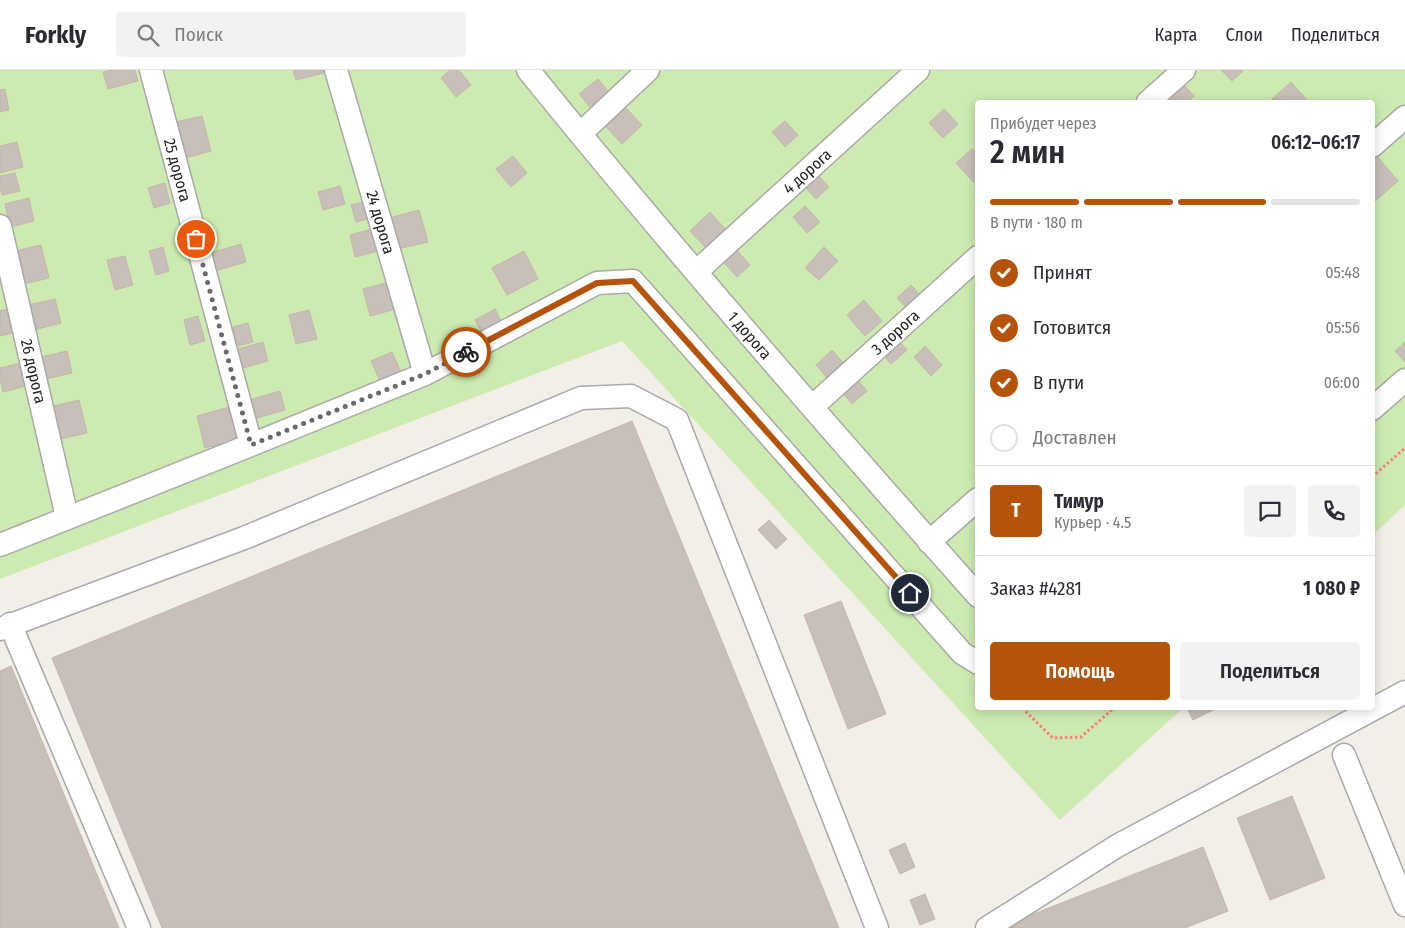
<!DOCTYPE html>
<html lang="ru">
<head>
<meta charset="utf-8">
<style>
	:root { --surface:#fff; --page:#f2f2f3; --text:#2b2b33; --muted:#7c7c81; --line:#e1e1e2; --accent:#b45309 }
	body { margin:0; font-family:"Fira Sans Condensed",sans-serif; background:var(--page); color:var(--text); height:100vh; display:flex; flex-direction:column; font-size:19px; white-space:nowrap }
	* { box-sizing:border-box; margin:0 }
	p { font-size:16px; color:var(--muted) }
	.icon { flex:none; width:28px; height:28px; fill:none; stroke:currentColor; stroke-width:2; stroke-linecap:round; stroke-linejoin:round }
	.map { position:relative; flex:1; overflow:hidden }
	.details { position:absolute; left:975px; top:30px; width:400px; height:610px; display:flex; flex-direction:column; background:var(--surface); border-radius:5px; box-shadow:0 2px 12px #0003 }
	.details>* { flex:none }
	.pin { position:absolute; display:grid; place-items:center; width:42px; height:42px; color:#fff; margin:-21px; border:2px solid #fff; border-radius:50%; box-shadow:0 1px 5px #0007 }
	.courier { position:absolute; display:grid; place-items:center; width:50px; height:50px; margin:-25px; border:4px solid #b45309; border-radius:50%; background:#fff; color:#222; box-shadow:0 1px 6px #0007 }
	.overview em { font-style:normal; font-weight:600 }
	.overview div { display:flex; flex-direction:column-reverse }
	.overview { display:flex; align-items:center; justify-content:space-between; height:85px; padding:0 15px }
	h1 { font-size:32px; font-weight:600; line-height:38px }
	.bar { display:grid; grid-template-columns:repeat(4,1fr); gap:8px 5px; align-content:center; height:60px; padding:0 15px }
	.bar i { height:6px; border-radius:4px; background:var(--line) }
	.bar .on { background:var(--accent) }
	.bar p { grid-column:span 4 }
	.line { display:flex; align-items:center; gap:12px; padding:0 15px; border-top:1px solid var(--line) }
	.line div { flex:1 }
	.round { display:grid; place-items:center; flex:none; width:52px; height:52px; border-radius:5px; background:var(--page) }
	ol { padding:0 15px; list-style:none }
	li { display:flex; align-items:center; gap:15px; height:55px }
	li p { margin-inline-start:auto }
	li .icon { padding:5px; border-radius:50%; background:var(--accent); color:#fff; stroke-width:4 }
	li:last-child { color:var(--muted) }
	li i { width:28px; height:28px; border:2px solid var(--line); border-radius:50% }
	.cta { display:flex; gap:10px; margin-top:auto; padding:10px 15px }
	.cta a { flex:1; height:58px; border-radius:5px; background:var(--accent); color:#fff; font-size:20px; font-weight:600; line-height:58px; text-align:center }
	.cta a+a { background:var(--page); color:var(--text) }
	header { display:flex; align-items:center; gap:30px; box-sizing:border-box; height:70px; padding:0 25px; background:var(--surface); border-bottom:1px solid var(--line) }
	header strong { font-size:24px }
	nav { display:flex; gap:28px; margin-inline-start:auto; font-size:18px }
	.search { width:350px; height:45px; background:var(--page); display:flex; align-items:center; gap:12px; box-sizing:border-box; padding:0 18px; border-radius:5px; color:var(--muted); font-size:19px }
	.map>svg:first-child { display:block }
	.grass { fill:#cdebb0 }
	.building { fill:#c7bfb8; stroke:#c4b6ab }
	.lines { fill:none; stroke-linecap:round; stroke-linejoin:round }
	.minor-casing { stroke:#a9a9a9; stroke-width:25 }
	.path { stroke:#fa8072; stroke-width:3; stroke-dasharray:2.5 2.5; stroke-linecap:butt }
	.minor { stroke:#fff; stroke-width:22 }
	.done { stroke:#6b6a68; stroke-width:5; stroke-dasharray:0 9 }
	.route { stroke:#b45309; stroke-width:6 }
	.labels { text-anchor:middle; stroke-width:4.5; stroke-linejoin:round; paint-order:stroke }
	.street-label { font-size:16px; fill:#222; stroke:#fff }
</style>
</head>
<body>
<header>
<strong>Forkly</strong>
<div class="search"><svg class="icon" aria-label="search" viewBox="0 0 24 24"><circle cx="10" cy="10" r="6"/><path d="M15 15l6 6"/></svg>Поиск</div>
<nav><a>Карта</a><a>Слои</a><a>Поделиться</a></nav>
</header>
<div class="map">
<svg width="1405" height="858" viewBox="0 0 1405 858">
	<rect width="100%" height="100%" fill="#f2efe9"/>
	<path class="grass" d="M 0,0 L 1405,0 L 1405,435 L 1373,465 L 1372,32 L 978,32 L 978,638 L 1183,638 L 1060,750 L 622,271 L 0,509 Z"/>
	<path class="building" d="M 112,0 L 135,0 L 138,11 L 108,19 L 103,2 Z
		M 293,0 L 323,0 L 324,3 L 296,10 Z
		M 450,0 L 459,0 L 471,15 L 456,27 L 441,8 Z
		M 1221,0 L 1242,0 L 1243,1 L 1232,11 Z
		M 598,9 L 614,28 L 596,44 L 579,24 Z
		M 1291,12 L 1309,32 L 1275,32 L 1272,29 Z
		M 1184,15 L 1194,26 L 1188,32 L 1169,32 L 1167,30 Z
		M 5,19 L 9,40 L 0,42 L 0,20 Z
		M 624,36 L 642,55 L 622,74 L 604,55 Z
		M 944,39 L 958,54 L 943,68 L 929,53 Z
		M 202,46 L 211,81 L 185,88 L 176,52 Z
		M 785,51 L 798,65 L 785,77 L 772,62 Z
		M 17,72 L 23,97 L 0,103 L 0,76 Z
		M 972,79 L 978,84 L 978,110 L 974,113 L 956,93 Z
		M 513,86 L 527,103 L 511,117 L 496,99 Z
		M 1377,86 L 1398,111 L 1372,134 L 1372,90 Z
		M 813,100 L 829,117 L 816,129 L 800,112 Z
		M 15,103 L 20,121 L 2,125 L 0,117 L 0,106 Z
		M 165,113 L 170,133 L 154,138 L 148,118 Z
		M 340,116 L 345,134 L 323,140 L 318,122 Z
		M 29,128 L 34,151 L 10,157 L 5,134 Z
		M 370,130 L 374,147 L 356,152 L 351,135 Z
		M 805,136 L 820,152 L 807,163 L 793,147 Z
		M 419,140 L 428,172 L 397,179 L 389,148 Z
		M 710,142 L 727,161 L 707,179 L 690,161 Z
		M 372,159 L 378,181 L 355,187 L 350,165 Z
		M 241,174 L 246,192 L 211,202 L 207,184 Z
		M 41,175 L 49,208 L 24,214 L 15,181 Z
		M 733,176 L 750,195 L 737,207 L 720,188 Z
		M 163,177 L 169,201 L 156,205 L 149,181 Z
		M 824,177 L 838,191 L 819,210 L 805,198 Z
		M 524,181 L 538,209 L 507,225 L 492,198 Z
		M 125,186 L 133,215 L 115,220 L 107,190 Z
		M 389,212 L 396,239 L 370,246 L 363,219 Z
		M 911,215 L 923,228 L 909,241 L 897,228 Z
		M 55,229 L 61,253 L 34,260 L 28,235 Z
		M 864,230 L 882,251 L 865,266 L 847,245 Z
		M 9,239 L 14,263 L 0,266 L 0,241 Z
		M 495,239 L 502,253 L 482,263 L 475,250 Z
		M 309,240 L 317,269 L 296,274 L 289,245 Z
		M 198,246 L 205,271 L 190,275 L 184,250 Z
		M 248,253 L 253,272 L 238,276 L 233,257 Z
		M 899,271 L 907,280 L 891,294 L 883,285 Z
		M 263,272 L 268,291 L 243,298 L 238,279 Z
		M 1405,272 L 1405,292 L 1395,281 Z
		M 925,276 L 942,295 L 931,306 L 914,287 Z
		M 832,280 L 846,296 L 829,310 L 816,295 Z
		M 67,281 L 72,303 L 46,309 L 41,287 Z
		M 392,282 L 401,302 L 380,311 L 371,291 Z
		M 20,293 L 26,316 L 3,322 L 0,308 L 0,298 Z
		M 856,308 L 867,321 L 852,334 L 841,321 Z
		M 280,321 L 285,340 L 257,348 L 252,329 Z
		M 79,330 L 87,363 L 56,370 L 49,337 Z
		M 229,337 L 238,370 L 205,378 L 197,346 Z
		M 632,351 L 839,858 L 162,858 L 52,588 Z
		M 769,450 L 787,469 L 776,479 L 758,460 Z
		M 841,531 L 886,644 L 848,659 L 804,545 Z
		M 11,596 L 119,858 L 0,858 L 0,601 Z
		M 1187,638 L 1211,638 L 1213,640 L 1193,650 Z
		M 1292,726 L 1325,808 L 1270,830 L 1237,748 Z
		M 905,773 L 915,797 L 900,804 L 889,780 Z
		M 1203,777 L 1228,841 L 1185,858 L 998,858 Z
		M 925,824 L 935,849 L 920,855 L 910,830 Z"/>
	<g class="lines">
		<g class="minor-casing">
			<path id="minor" d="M 151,0 L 251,375
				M 336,0 L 425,304
				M 528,0 C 673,179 825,354 978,526
				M 1148,32 L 1184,0
				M 580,64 L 648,0
				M 1372,76 L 1405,47
				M 0,156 L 67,447
				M 696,202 L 918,0
				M 812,337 L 978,187
				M 1372,339 L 1405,310
				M 929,472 L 978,429
				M 0,475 L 251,375 L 425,304 L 597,213 L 633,211 L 962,583 L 978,593
				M 10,554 L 139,858
				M 0,559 L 244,468 L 581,328 L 631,326 L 677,350 L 877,858
				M 1344,685 L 1405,835
				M 987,858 L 1117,776 L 1405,622"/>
		</g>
		<path class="path" d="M 1372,407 L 1405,378
			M 1022,638 L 1053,668 L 1081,667 L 1114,638"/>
		<use href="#minor" class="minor"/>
	</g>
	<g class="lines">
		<path class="done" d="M 196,169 L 251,375 L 425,304 L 466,282"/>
		<path class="route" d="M 466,282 L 597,213 L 633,211 L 910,523"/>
	</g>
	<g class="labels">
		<g class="street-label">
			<text transform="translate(178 100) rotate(75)" y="6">25 дорога</text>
			<text transform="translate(807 101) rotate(-42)" y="6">4 дорога</text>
			<text transform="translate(381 152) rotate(74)" y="6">24 дорога</text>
			<text transform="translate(895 262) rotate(-42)" y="6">3 дорога</text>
			<text transform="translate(750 265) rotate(49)" y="6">1 дорога</text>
			<text transform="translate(34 301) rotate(77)" y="6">26 дорога</text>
		</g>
	</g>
</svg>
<div class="pin" style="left:196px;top:169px;background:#ea580c"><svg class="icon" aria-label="bag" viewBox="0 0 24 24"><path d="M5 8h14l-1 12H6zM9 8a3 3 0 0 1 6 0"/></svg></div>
<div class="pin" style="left:910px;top:523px;background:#1f2937"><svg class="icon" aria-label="home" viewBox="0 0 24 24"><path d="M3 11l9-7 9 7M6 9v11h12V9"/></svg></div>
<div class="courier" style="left:466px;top:282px"><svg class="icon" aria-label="bike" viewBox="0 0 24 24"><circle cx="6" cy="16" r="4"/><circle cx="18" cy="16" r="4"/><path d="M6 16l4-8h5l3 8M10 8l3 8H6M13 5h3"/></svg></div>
<section class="details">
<div class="overview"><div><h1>2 мин</h1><p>Прибудет через</p></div><em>06:12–06:17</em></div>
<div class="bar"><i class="on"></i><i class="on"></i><i class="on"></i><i></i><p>В пути · 180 m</p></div>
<ol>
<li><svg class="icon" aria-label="check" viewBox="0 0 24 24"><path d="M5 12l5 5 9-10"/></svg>Принят<p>05:48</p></li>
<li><svg class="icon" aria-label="check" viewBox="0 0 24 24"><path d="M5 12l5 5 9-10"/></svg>Готовится<p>05:56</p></li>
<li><svg class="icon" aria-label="check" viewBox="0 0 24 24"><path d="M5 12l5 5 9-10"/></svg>В пути<p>06:00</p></li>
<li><i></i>Доставлен</li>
</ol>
<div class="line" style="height:90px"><b class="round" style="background:var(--accent);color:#fff">Т</b><div><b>Тимур</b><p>Курьер · 4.5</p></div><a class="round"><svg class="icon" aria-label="chat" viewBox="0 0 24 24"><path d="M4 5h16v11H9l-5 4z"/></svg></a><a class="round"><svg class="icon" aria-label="phone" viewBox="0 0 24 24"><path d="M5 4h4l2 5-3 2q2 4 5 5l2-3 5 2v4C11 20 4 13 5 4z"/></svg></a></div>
<div class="line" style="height:65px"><div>Заказ #4281</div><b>1 080 ₽</b></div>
<div class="cta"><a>Помощь</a><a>Поделиться</a></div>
</section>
</div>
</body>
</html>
